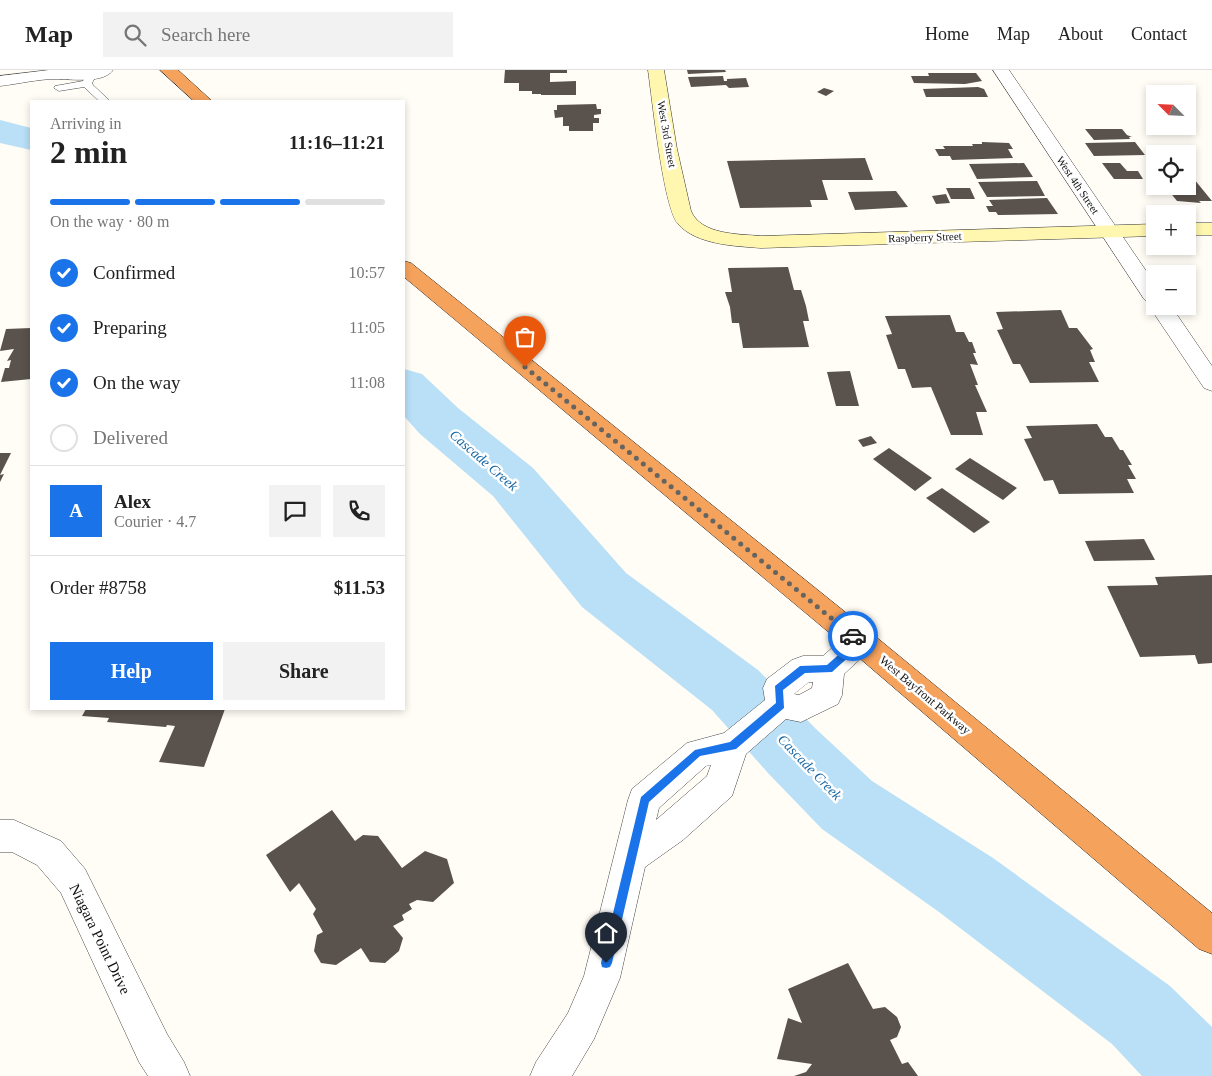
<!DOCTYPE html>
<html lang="en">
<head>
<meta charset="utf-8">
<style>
	:root { --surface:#fff; --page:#f2f2f2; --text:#222; --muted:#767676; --line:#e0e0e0; --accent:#1a73e8 }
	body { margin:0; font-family:Georgia,serif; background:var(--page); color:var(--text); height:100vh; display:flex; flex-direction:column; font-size:19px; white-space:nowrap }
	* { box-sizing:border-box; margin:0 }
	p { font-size:16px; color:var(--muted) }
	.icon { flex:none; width:28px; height:28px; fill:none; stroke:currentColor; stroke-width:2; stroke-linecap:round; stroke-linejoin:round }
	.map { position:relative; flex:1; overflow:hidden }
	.side { position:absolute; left:30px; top:30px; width:375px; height:610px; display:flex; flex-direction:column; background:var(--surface); border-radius:0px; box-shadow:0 2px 8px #0003 }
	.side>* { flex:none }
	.needle { width:32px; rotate:294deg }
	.controls { position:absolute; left:1146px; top:15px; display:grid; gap:10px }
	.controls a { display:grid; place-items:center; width:50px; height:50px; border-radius:0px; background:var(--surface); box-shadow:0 2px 8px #0003; font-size:25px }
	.pin { position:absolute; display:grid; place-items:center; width:42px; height:42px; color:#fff; margin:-51px -21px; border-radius:50% 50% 50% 0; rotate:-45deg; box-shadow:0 0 5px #0007 }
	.pin .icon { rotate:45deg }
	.courier { position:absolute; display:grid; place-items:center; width:50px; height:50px; margin:-25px; border:4px solid #1a73e8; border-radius:50%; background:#fff; color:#222; box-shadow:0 1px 6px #0007 }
	.head em { font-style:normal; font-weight:700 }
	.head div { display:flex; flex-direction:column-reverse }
	.head { display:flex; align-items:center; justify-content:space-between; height:85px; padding:0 20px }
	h1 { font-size:32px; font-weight:700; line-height:38px }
	.bar { display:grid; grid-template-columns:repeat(4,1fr); gap:8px 5px; align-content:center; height:60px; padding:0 20px }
	.bar i { height:6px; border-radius:4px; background:var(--line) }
	.bar .current { background:var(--accent) }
	.bar p { grid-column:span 4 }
	.line { display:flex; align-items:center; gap:12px; padding:0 20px; border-top:1px solid var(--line) }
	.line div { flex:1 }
	.round { display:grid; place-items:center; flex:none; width:52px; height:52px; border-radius:0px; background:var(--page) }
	ol { padding:0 20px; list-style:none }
	li { display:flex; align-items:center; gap:15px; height:55px }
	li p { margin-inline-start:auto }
	li .icon { padding:5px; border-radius:50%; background:var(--accent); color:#fff; stroke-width:4 }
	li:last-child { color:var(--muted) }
	li i { width:28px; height:28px; border:2px solid var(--line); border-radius:50% }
	.action { display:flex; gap:10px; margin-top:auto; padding:10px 20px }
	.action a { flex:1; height:58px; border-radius:0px; background:var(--accent); color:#fff; font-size:20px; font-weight:700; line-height:58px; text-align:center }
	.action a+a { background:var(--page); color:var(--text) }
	header { display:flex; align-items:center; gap:30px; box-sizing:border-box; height:70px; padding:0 25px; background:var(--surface); border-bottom:1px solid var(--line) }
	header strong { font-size:24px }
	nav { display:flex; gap:28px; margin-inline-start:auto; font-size:18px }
	.search { width:350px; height:45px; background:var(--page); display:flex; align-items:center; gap:12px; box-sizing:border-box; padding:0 18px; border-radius:0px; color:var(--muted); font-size:19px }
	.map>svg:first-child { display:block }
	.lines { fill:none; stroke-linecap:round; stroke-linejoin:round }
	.river { fill:#b9e0f7; fill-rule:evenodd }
	.building { fill:#5a524d }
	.lane-casing { stroke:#444; stroke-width:1 }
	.street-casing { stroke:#444; stroke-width:1 }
	.secondary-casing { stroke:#333; stroke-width:1 }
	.highway-casing { stroke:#222; stroke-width:1 }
	.lane { fill:#fff; fill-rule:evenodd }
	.street { fill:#fff; fill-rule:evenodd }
	.secondary { fill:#fff6b0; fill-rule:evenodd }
	.highway { fill:#f5a25d; fill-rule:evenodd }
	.route { fill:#1a73e8 }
	.done { stroke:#646461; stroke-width:5; stroke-dasharray:0 9 }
	.labels { text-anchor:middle; stroke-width:5; stroke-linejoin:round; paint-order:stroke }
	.far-street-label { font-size:11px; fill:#111; stroke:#fff }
	.street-label { font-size:12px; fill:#111; stroke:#fff }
	.water-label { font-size:14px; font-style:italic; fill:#1768a6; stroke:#fff }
	.near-street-label { font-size:15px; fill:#111; stroke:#fff }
</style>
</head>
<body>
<header>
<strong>Map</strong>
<div class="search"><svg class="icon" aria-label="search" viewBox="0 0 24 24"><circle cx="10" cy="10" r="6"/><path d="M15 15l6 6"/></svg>Search here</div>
<nav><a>Home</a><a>Map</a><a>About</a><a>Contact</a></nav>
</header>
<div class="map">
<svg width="1212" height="1006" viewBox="0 0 1212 1006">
	<rect width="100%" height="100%" fill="#fffdf5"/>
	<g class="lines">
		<path class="river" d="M 0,50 L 31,58 L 31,80 L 0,73 Z
			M 404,299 L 422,304 L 458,338 L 533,398 L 626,503 L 758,600 L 816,659 L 872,711 L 993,788 L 1170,916 L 1212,957 L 1212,1006 L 1142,1006 L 1112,974 L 939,842 L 822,759 L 768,703 L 712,640 L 582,537 L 493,426 L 420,364 L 404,346 Z"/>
	</g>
	<path class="building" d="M 505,0 L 567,0 L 567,3 L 550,3 L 550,12 L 576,11 L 576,25 L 541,25 L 541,24 L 532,24 L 532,21 L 519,21 L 519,13 L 504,13 Z
		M 687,0 L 725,0 L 726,2 L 688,4 Z
		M 928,3 L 976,3 L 982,11 L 965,14 L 914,13 L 911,6 L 929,6 Z
		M 723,6 L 724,11 L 727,11 L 727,9 L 746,8 L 749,17 L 729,18 L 726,15 L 691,17 L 688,7 Z
		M 978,17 L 984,19 L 988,27 L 926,27 L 923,19 Z
		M 824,18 L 834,21 L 826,26 L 817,22 Z
		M 596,34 L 597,39 L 601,39 L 601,44 L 594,45 L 594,48 L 599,48 L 599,53 L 593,53 L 593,61 L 569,61 L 569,56 L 563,56 L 563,47 L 555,48 L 554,40 L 557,40 L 557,35 Z
		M 1085,59 L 1122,59 L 1127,65 L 1132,67 L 1129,67 L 1130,69 L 1094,70 Z
		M 982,72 L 1009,73 L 1013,79 L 1008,79 L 1013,88 L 952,90 L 950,86 L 939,86 L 935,79 L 945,79 L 943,76 L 973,76 L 972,74 L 982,74 Z
		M 1135,72 L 1145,85 L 1094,86 L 1085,73 Z
		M 865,88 L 873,110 L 822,110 L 828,130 L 810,130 L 812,137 L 740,138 L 727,91 Z
		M 1024,93 L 1033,107 L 977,109 L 969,94 Z
		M 1102,93 L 1120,93 L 1127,101 L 1138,101 L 1143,109 L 1114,109 Z
		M 1188,109 L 1194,109 L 1212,131 L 1199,131 L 1201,133 L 1177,131 L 1165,116 L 1188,116 Z
		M 1037,111 L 1045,126 L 987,127 L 978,112 Z
		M 946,118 L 970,118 L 975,129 L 951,129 Z
		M 896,121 L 908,137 L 855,140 L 848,122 Z
		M 946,124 L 950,133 L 936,134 L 932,126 Z
		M 1047,128 L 1058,144 L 998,145 L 996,142 L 989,142 L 986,136 L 993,136 L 989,130 Z
		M 788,197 L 794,220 L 801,220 L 806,236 L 809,251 L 803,251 L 809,277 L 743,278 L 739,253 L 732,253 L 730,237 L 725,222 L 732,222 L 728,198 Z
		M 1061,240 L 1069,258 L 1077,258 L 1093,279 L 1090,280 L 1095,292 L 1089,292 L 1099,312 L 1030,313 L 1020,294 L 1013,294 L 997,260 L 1003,259 L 996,242 Z
		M 950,245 L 956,262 L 964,262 L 969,272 L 972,272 L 976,283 L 973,283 L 978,295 L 970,294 L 978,315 L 975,315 L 987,342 L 976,342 L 983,365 L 951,365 L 931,317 L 912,318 L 905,299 L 898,299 L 886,265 L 892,264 L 885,246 Z
		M 31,258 L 31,309 L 1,312 L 5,298 L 9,298 L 11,290 L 7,291 L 14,279 L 0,281 L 6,259 Z
		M 850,301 L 859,336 L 836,336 L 827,302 Z
		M 1097,354 L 1105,367 L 1112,367 L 1120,380 L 1123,380 L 1132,395 L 1128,395 L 1136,409 L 1127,409 L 1134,423 L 1059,424 L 1053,410 L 1044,411 L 1024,369 L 1032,368 L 1026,356 Z
		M 871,366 L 877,373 L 863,377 L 858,370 Z
		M 889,378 L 932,408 L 915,421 L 873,389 Z
		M 0,383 L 11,383 L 0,405 L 4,404 L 0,412 Z
		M 970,388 L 1017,418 L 1003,430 L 955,399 Z
		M 942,418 L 990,452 L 974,463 L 926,428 Z
		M 1144,469 L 1155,490 L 1094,491 L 1085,471 Z
		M 1212,505 L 1212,593 L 1198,594 L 1195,585 L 1140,587 L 1107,516 L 1158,515 L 1155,507 Z
		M 86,639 L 225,639 L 204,697 L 159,692 L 175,656 L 167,655 L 166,657 L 107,652 L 109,648 L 82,646 Z
		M 332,740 L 355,771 L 363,765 L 378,766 L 402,798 L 425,781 L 447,789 L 454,813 L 433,832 L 417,830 L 409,834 L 412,839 L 402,845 L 404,850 L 393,856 L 403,868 L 399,881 L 385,893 L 370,892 L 361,878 L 336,895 L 321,893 L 314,881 L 317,865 L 323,862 L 313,844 L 316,839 L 299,813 L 290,822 L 266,785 Z
		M 848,893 L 873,939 L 885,937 L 897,947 L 901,957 L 897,967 L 890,970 L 902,994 L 908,992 L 918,1006 L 794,1006 L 806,1002 L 812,994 L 777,989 L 788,948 L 802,953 L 788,919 Z"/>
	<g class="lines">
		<g class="lane-casing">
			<path id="lane" d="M 92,1 L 97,4 L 92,13 L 93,15 L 110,31 L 99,31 L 84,17 L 59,21 L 54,18 L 55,16 L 83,11 L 88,2 Z"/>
		</g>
		<g class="street-casing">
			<path id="street" d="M 49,0 L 113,0 C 104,14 70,9 56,9 C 38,9 18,14 0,16 L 0,6 Z
				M 993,0 L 1009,0 L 1155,214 L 1155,236 L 1171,236 L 1212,296 L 1212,321 L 1204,318 L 1149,236 L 1150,234 L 1144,229 Z
				M 860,559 L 870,562 L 875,571 L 870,580 L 844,604 L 842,625 L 838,634 L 801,652 L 786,649 L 746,684 L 732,726 L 683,770 L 645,797 L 620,908 L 594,969 L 572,1006 L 530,1006 L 536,992 L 568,943 L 584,906 L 628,730 L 632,719 L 687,673 L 724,663 L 765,630 L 763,618 L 767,609 L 792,590 L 803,586 L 823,586 L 850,562 ZM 809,612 L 813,612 L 812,618 L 799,625 L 794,624 ZM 711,695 L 707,706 L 656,750 L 659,738 L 706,696 Z
				M 0,750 L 14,750 L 61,771 L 85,799 L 167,964 L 184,992 L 190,1006 L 148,1006 L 139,992 L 61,823 L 37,795 L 12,782 L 0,782 Z"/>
		</g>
		<g class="secondary-casing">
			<path id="secondary" d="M 648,0 L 664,0 L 677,79 L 691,141 C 701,165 739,164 761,166 L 1155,154 L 1155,166 L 761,178 C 735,176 697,175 678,154 C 663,137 652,27 648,0 Z
				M 1188,153 L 1212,153 L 1212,165 L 1188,165 Z"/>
		</g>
		<g class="highway-casing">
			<path id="highway" d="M 160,0 L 178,0 L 212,31 L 194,31 Z
				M 404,191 L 411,193 L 870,562 L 1212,843 L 1212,884 L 1199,879 L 850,580 L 404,207 Z"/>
		</g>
		<use href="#lane" class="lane"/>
		<use href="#street" class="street"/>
		<use href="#secondary" class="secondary"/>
		<use href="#highway" class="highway"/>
	</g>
	<path class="route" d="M 853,562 L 863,568 L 863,574 L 832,602 L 805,603 L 783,620 L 784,638 L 736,679 L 700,686 L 649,732 L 612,893 L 610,897 L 606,898 L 602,897 L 601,893 L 641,727 L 695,680 L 730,672 L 776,633 L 775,616 L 800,596 L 827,595 L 854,571 L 849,566 Z"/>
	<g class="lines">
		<path class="done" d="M 525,297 L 853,566"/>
	</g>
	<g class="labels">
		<g class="far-street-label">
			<text transform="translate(667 64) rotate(80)" y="4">West 3rd Street</text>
			<text transform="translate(1078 115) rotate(56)" y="4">West 4th Street</text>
			<text transform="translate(925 167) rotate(-2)" y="4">Raspberry Street</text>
		</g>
		<g class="street-label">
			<text transform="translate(925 625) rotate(40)" y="4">West Bayfront Parkway</text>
		</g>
		<g class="water-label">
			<text transform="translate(484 390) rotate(41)" y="5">Cascade Creek</text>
			<text transform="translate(810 697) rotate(46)" y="5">Cascade Creek</text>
		</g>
		<g class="near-street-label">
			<text transform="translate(100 869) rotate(64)" y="5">Niagara Point Drive</text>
		</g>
	</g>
</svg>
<div class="controls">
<a><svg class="needle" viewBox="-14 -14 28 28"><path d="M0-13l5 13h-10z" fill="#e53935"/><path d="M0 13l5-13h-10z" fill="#767676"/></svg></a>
<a><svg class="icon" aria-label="locate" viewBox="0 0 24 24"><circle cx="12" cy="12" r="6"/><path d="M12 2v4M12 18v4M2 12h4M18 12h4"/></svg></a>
<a>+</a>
<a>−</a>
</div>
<div class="pin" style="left:525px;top:297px;background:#ea580c"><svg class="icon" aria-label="bag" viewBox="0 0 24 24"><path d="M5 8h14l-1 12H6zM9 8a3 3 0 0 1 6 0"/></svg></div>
<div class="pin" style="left:606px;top:893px;background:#1f2937"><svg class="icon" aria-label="home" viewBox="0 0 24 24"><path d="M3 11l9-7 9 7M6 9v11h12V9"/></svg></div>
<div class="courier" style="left:853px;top:566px"><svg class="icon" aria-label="car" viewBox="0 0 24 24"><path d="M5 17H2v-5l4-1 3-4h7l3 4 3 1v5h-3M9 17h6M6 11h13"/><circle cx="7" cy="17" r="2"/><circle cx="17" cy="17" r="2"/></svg></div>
<section class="side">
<div class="head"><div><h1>2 min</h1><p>Arriving in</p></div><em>11:16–11:21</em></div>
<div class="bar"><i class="current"></i><i class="current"></i><i class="current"></i><i></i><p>On the way · 80 m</p></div>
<ol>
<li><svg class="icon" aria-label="check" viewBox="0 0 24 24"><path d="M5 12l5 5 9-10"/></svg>Confirmed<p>10:57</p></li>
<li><svg class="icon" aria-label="check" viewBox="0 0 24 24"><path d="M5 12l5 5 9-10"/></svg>Preparing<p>11:05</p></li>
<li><svg class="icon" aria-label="check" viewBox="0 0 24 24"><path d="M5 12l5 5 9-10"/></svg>On the way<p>11:08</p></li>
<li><i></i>Delivered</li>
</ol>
<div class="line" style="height:90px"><b class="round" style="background:var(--accent);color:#fff">A</b><div><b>Alex</b><p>Courier · 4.7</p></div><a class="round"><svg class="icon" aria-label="chat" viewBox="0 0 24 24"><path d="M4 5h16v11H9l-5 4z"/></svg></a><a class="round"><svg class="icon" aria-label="phone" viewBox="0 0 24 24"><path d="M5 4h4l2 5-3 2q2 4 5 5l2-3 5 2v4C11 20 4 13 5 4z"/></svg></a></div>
<div class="line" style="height:65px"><div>Order #8758</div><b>$11.53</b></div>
<div class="action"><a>Help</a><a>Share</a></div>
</section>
</div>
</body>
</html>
